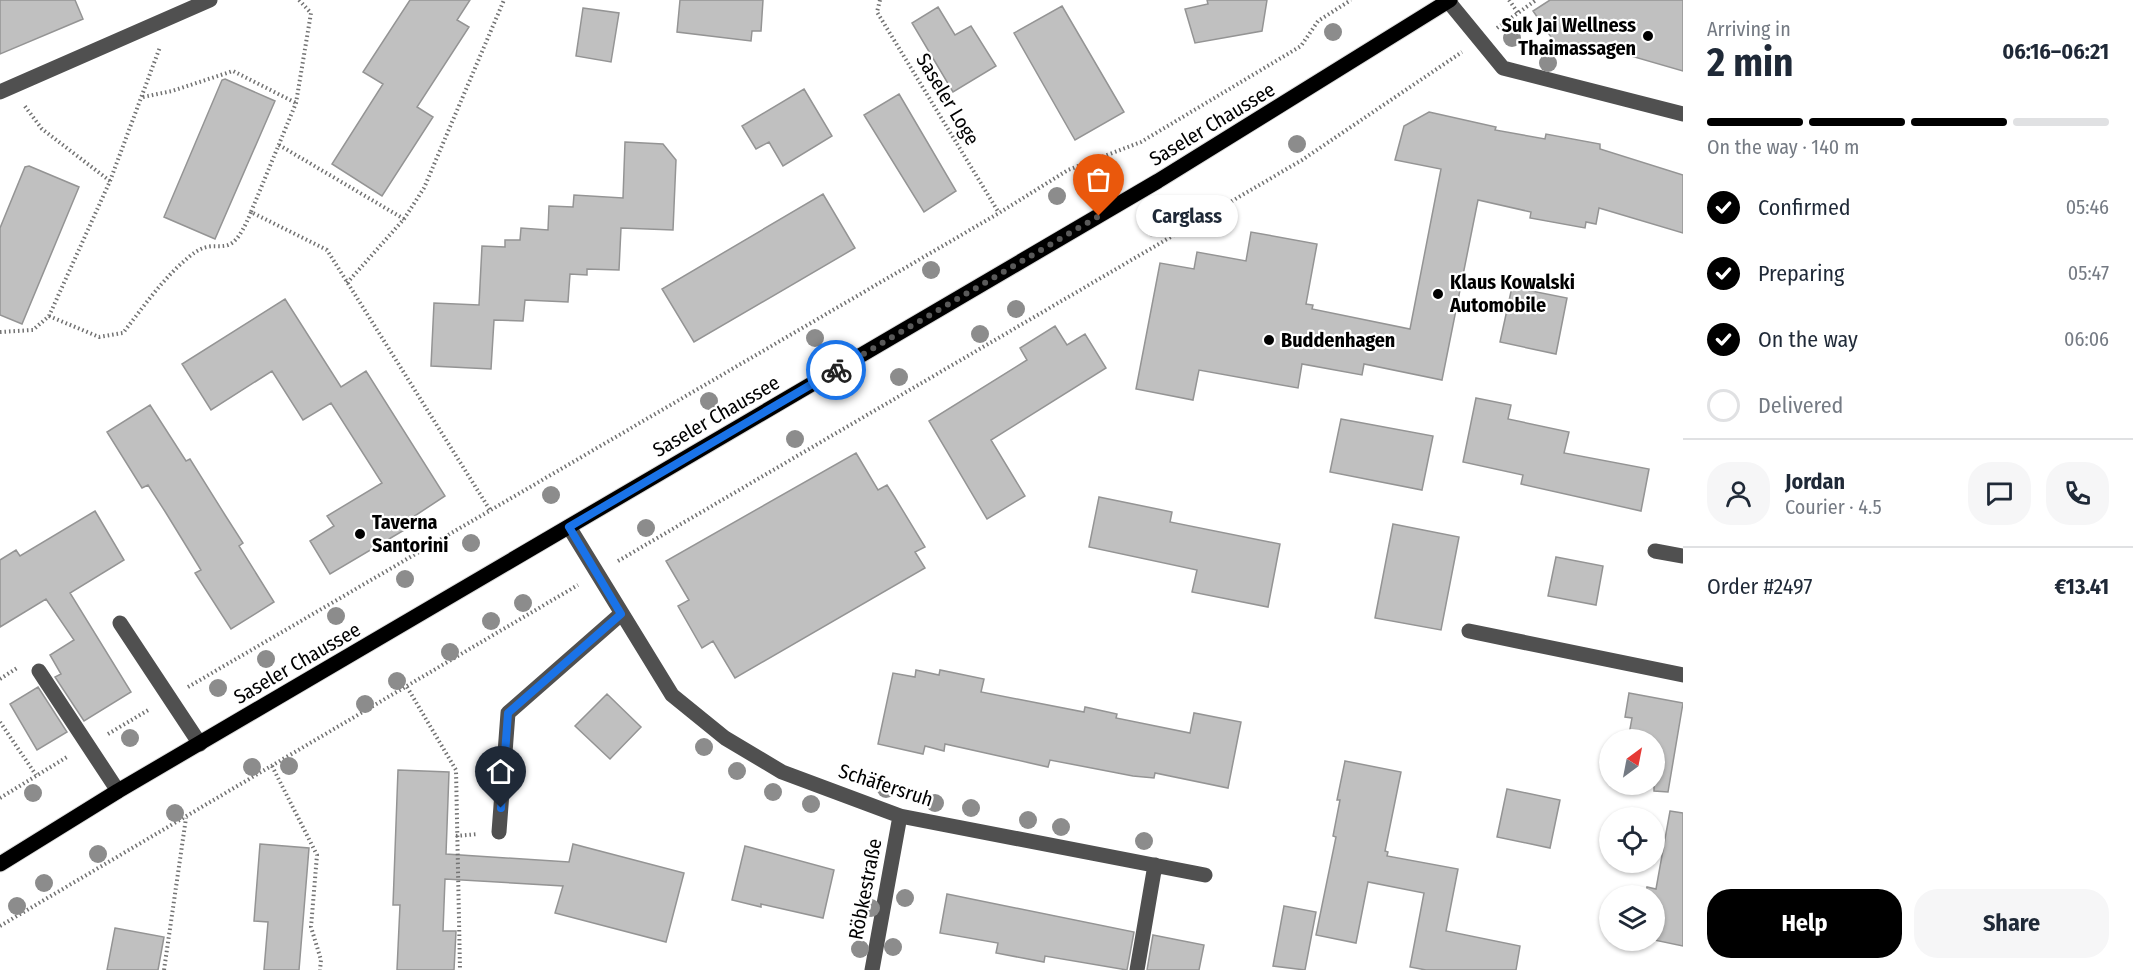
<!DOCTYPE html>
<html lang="en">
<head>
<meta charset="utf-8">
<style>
	:root { --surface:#fff; --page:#f6f6f7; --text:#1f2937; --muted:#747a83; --line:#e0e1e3; --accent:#000 }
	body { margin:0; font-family:"Fira Sans Condensed",sans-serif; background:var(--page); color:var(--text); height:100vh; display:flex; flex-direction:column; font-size:22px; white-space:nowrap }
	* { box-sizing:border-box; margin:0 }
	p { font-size:20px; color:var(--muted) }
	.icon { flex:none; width:33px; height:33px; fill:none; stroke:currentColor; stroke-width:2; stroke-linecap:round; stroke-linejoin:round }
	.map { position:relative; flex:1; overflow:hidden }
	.side { display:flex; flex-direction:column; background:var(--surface); width:450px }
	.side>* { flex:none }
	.needle { width:39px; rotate:32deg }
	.buttons { position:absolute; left:1599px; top:729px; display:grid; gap:12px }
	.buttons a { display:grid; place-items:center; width:66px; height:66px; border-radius:50%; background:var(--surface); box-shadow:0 2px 4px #0004; font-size:30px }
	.pin { position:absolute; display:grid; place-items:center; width:51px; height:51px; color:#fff; margin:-62px -26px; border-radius:50% 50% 50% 0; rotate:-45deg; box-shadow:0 0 6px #0007 }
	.pin .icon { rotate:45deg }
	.courier { position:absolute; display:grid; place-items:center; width:60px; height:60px; margin:-30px; border:4px solid #1a73e8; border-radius:50%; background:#fff; color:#222; box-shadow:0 2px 8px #0007 }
	.bubble { position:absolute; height:42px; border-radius:21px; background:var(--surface); box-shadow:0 2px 4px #0004; font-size:20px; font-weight:700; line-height:42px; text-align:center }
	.overview em { font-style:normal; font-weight:700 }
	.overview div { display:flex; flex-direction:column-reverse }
	.overview { display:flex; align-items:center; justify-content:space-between; height:102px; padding:0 24px }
	h1 { font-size:39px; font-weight:700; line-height:45px }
	.bar { display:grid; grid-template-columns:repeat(4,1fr); gap:9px 6px; align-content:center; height:72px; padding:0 24px }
	.bar i { height:8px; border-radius:4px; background:var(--line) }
	.bar .selected { background:var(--accent) }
	.bar p { grid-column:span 4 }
	.line { display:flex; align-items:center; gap:15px; padding:0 24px; border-top:2px solid var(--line) }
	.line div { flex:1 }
	.round { display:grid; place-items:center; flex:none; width:63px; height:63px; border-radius:24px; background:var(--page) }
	ol { padding:0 24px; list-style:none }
	li { display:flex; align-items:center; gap:18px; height:66px }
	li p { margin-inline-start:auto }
	li .icon { padding:6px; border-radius:50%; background:var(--accent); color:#fff; stroke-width:4 }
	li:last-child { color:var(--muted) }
	li i { width:33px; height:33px; border:3px solid var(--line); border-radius:50% }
	.action { display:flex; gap:12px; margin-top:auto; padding:12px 24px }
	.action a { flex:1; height:69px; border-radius:24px; background:var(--accent); color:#fff; font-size:24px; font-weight:700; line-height:69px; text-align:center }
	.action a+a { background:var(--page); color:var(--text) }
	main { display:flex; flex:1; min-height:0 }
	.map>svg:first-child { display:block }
	.building { fill:#c0c0c0; stroke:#949494; stroke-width:1.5 }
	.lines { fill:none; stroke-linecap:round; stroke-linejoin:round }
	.major-casing { stroke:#dbdbdb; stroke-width:17 }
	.path { stroke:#727272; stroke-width:4; stroke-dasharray:1.5 3; stroke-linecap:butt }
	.minor { stroke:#505050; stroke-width:15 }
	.major { stroke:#000; stroke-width:15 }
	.tree { fill:#8c8c8c }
	.done { stroke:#595959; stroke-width:6; stroke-dasharray:0 10.8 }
	.route { stroke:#1a73e8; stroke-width:8 }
	.poi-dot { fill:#000; stroke:#fff; stroke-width:2 }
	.labels { text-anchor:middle; stroke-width:4.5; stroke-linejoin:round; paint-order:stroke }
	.poi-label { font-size:20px; font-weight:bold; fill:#000; stroke:#fff; text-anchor:start }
	.street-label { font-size:20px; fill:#000; stroke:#fff }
</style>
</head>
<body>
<main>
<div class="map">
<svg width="1683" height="970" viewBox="0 0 1683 970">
	<rect width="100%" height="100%" fill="#fff"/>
	<path class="building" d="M 0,0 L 75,0 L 83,19 L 0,54 Z
		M 410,0 L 470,0 L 457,20 L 469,27 L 417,107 L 433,117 L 382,196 L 332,164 L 383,84 L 363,72 Z
		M 680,0 L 763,0 L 761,31 L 752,31 L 751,41 L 677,32 Z
		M 1207,0 L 1267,0 L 1262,31 L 1195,43 L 1185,9 L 1208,4 Z
		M 1550,0 L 1683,0 L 1683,71 L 1607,49 L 1602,53 L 1567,45 L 1560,50 L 1533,11 Z
		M 1062,6 L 1124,112 L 1075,140 L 1014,33 Z
		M 938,7 L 955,35 L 971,26 L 996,66 L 953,92 L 912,23 Z
		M 583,8 L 619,13 L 611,62 L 576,56 Z
		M 225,79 L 275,101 L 215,239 L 164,217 L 222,80 Z
		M 804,89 L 832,136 L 783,166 L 769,142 L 756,149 L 742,126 Z
		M 899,94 L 956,191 L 924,212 L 864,115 Z
		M 1429,112 L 1496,127 L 1495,130 L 1545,139 L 1546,134 L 1600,144 L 1600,149 L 1683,175 L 1683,233 L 1599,208 L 1596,224 L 1586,222 L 1585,228 L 1530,218 L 1531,212 L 1478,200 L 1442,380 L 1364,364 L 1362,375 L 1302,364 L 1298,388 L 1199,370 L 1193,400 L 1136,389 L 1160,263 L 1194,269 L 1197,252 L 1246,261 L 1251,232 L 1317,244 L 1306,304 L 1313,305 L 1312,309 L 1410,329 L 1441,169 L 1395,160 L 1404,126 Z
		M 625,142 L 663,144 L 676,160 L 673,230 L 621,228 L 619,270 L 587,269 L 587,275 L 570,274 L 568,302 L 525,300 L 523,321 L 494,320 L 491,369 L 431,366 L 434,303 L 479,305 L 482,246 L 505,247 L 505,240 L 520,240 L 521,228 L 548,230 L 549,206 L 573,207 L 574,195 L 623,198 Z
		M 29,166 L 79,187 L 22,324 L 0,315 L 0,228 L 25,167 Z
		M 823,194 L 855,248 L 694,342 L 662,289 Z
		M 1512,287 L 1567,298 L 1556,354 L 1500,342 Z
		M 285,299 L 341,387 L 366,371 L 445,496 L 407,521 L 411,526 L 330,574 L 310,541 L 334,526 L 327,516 L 382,483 L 331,403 L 303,420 L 272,371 L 211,410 L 182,364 Z
		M 1055,326 L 1067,345 L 1085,334 L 1106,368 L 991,440 L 1025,496 L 987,519 L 929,421 L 1027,360 L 1020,348 Z
		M 1476,398 L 1511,405 L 1508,419 L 1569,432 L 1564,453 L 1649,469 L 1641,511 L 1521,484 L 1523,475 L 1463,462 Z
		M 150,405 L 186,461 L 190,459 L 225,515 L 243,543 L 239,546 L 274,602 L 231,629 L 195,573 L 201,570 L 166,513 L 148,485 L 142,488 L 107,432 Z
		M 1341,419 L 1433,436 L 1422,490 L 1330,472 Z
		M 856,453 L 878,490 L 887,485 L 894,496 L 925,547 L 915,552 L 925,568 L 735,678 L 713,641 L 702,648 L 678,606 L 689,600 L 666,561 Z
		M 1099,497 L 1172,512 L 1170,522 L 1280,544 L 1268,607 L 1192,592 L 1197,570 L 1089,547 Z
		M 95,511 L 124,560 L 70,593 L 131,692 L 84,721 L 55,677 L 61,674 L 50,655 L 74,640 L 46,599 L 0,627 L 0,560 L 16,550 L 20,556 Z
		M 1393,524 L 1459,537 L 1441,630 L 1375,618 Z
		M 1556,557 L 1603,566 L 1596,605 L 1548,596 Z
		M 916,670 L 939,675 L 940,670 L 984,679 L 981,692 L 1084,712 L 1085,707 L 1117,714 L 1116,718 L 1190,733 L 1194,713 L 1241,722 L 1228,788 L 1155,773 L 1154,778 L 1133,776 L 1050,760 L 1048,767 L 945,744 L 944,751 L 925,746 L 923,754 L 878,744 L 893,673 L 915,677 Z
		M 38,687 L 67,732 L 37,750 L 10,704 Z
		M 1629,693 L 1683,703 L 1668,792 L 1654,791 L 1654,740 L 1628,740 L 1632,718 L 1625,717 Z
		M 607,694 L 641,727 L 610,759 L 575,726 Z
		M 1345,761 L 1401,772 L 1385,851 L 1388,852 L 1387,856 L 1458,869 L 1446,931 L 1520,946 L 1516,970 L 1426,970 L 1410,967 L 1424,893 L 1368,882 L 1356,943 L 1316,935 L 1336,837 L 1333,836 L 1340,800 L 1337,800 Z
		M 398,770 L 449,772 L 446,854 L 569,862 L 573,844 L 684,873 L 666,942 L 555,913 L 563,886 L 445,879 L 443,931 L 456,931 L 454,970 L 397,970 L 400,905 L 393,905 Z
		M 1507,789 L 1560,800 L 1550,848 L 1497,837 Z
		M 1670,811 L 1683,813 L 1683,946 L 1654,940 L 1654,896 L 1645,896 L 1647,887 L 1656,889 Z
		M 260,844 L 309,848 L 299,970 L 264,970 L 268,922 L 254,921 Z
		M 745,846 L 834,870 L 823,918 L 761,904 L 761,907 L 732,900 Z
		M 947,894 L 1134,932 L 1127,970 L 1045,956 L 1044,962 L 996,953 L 998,943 L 940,933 Z
		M 1284,906 L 1316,912 L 1305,970 L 1273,966 Z
		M 115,928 L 164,937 L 158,970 L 107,970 Z
		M 1153,935 L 1204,945 L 1199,970 L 1147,970 Z"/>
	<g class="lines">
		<g class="major-casing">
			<path id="major" d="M 0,864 L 118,791 L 1158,181 L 1450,0"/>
		</g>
		<path class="path" d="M 299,0 L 311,13 L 296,103 L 251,212 L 327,250 L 490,510
			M 880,0 L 877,12 L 999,213
			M 1509,0 L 1518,13
			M 1497,28 L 1536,0
			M 143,97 L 172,91 L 233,71 L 296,103
			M 279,145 L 404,219
			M 110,181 L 160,47
			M 347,283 L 404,219 L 424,188 L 504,0
			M 49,316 L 99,337 L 123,333 C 144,306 164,277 190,256 C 220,231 228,269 251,212
			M 0,332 L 33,330 L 49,316 L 110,181 L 42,129 L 24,105
			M 618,561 L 1302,160 L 1462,52
			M 0,679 L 17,668
			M 188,687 L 999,213 L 1068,170 L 1141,142 L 1301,46 L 1318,21 L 1351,0
			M 407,687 L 456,770 L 460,970
			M 0,722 L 36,775
			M 108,734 L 150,709
			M 272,766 L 317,855 L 311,927 L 321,960 L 320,970
			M 0,798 L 67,757
			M 456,836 L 478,834
			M 0,926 L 578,585
			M 164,970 L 186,818"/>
		<path class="minor" d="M 1448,1 L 1503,68 L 1683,114
			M 0,92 L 210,0
			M 569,527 L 672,695 L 725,738 L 782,772 L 900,816 L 1205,875
			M 1655,551 L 1683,556
			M 120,623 L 200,744
			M 1469,631 L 1683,675
			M 39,671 L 118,791
			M 499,832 L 508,713 L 621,614
			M 872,970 L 900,816
			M 1137,970 L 1155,865"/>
		<use href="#major" class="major"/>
	</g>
	<g class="tree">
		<circle cx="1333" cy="32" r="9"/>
		<circle cx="1512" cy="38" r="9"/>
		<circle cx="1548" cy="63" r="9"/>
		<circle cx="1297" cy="144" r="9"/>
		<circle cx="1057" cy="196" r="9"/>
		<circle cx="1154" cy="228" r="9"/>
		<circle cx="931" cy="270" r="9"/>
		<circle cx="1016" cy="309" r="9"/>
		<circle cx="980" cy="334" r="9"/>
		<circle cx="815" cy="338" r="9"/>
		<circle cx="899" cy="377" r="9"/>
		<circle cx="709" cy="401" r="9"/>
		<circle cx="795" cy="439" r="9"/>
		<circle cx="551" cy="495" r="9"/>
		<circle cx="646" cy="528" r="9"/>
		<circle cx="471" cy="543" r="9"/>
		<circle cx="405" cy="579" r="9"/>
		<circle cx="523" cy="603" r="9"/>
		<circle cx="336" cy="616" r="9"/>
		<circle cx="491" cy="621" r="9"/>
		<circle cx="450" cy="652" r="9"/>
		<circle cx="266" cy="659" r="9"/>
		<circle cx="397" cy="681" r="9"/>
		<circle cx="218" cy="688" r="9"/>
		<circle cx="365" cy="704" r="9"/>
		<circle cx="130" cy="738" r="9"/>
		<circle cx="704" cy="747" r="9"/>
		<circle cx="289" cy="766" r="9"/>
		<circle cx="252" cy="767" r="9"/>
		<circle cx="737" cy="771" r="9"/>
		<circle cx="886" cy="789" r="9"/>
		<circle cx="773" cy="792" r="9"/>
		<circle cx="33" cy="793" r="9"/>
		<circle cx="935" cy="803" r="9"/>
		<circle cx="811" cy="804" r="9"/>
		<circle cx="971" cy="808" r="9"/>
		<circle cx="175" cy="813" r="9"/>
		<circle cx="1028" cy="820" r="9"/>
		<circle cx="1061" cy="827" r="9"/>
		<circle cx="1144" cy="841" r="9"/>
		<circle cx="98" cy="854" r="9"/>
		<circle cx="44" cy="883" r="9"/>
		<circle cx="905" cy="898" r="9"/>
		<circle cx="17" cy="906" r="9"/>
		<circle cx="871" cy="908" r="9"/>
		<circle cx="893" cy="947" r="9"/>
		<circle cx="860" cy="949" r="9"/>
	</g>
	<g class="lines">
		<path class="done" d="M 836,370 L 1099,216"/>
		<path class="route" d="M 501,808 L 508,713 L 621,614 L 569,527 L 836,370"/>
	</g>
	<g class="poi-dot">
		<circle cx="1648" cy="36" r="6"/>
		<circle cx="1438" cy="294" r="6"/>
		<circle cx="1269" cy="340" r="6"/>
		<circle cx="360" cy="534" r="6"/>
	</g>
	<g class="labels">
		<g class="poi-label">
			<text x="1636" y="32" text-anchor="end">Suk Jai Wellness<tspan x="1636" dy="23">Thaimassagen</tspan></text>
			<text x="1450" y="289">Klaus Kowalski<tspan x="1450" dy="23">Automobile</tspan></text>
			<text x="1281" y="347">Buddenhagen</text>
			<text x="372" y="529">Taverna<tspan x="372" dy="23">Santorini</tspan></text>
		</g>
		<g class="street-label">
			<text transform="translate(948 99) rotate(59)" y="7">Saseler Loge</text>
			<text transform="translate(1212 124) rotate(-31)" y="7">Saseler Chaussee</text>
			<text transform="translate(716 416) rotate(-30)" y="7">Saseler Chaussee</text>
			<text transform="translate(297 663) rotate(-30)" y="7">Saseler Chaussee</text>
			<text transform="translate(886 785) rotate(18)" y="7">Schäfersruh</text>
			<text transform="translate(865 889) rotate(-79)" y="7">Röbkestraße</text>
		</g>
	</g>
</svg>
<div class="buttons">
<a><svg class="needle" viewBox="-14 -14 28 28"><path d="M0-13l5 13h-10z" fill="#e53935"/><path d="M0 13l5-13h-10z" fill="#747a83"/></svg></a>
<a><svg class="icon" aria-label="locate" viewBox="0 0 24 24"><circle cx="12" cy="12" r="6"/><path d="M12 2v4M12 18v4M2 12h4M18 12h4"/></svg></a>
<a><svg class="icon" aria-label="layers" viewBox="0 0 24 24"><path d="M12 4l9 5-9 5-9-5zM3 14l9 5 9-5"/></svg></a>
</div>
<div class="pin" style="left:1099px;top:216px;background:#ea580c"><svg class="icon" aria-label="bag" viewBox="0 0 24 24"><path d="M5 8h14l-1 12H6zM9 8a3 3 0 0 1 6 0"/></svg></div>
<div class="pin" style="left:501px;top:808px;background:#1f2937"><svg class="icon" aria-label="home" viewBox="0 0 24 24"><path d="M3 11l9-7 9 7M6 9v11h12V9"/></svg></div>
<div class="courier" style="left:836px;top:370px"><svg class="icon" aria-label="bike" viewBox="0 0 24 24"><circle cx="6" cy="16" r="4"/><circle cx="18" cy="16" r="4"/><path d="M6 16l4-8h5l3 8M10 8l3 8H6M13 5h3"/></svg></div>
<div class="bubble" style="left:1136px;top:195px;width:102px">Carglass</div>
</div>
<section class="side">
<div class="overview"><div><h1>2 min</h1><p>Arriving in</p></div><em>06:16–06:21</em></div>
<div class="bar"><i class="selected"></i><i class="selected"></i><i class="selected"></i><i></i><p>On the way · 140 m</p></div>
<ol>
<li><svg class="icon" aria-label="check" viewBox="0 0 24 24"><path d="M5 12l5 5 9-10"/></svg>Confirmed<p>05:46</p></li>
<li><svg class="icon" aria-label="check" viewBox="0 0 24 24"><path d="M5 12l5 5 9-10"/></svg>Preparing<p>05:47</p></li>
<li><svg class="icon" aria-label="check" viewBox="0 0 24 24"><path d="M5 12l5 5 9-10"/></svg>On the way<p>06:06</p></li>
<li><i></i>Delivered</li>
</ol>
<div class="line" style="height:108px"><a class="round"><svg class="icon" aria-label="person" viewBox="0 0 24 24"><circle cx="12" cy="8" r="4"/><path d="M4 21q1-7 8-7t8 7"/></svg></a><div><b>Jordan</b><p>Courier · 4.5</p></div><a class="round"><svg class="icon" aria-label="chat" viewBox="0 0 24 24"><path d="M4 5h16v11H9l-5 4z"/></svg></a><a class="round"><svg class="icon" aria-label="phone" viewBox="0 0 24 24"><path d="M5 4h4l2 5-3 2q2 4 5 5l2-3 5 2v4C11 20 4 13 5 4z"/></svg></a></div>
<div class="line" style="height:78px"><div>Order #2497</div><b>€13.41</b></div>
<div class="action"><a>Help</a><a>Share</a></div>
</section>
</main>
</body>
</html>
